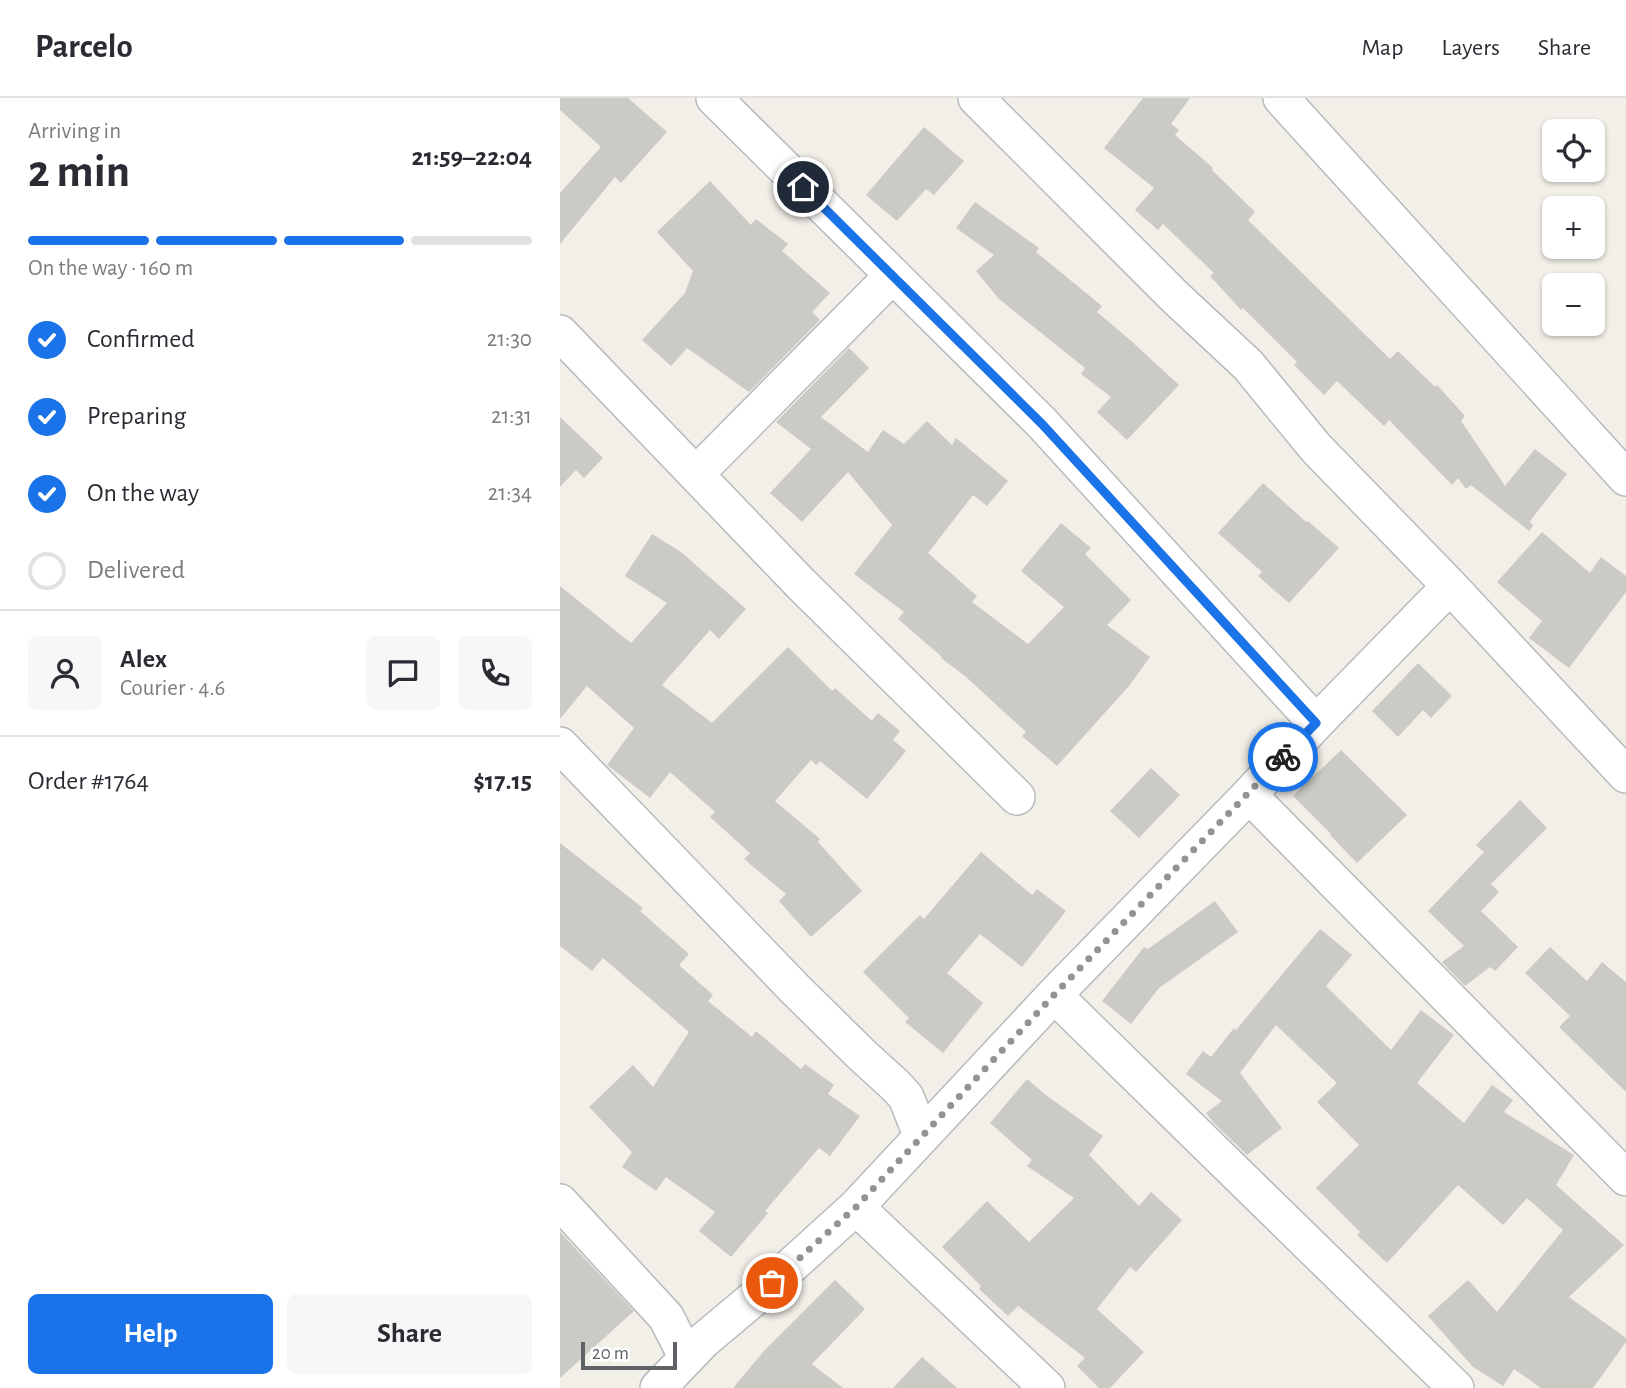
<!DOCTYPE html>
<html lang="en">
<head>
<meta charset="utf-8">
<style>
	:root { --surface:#fff; --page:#f7f7f7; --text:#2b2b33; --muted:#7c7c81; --line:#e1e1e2; --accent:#1a73e8 }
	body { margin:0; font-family:"Alegreya Sans",sans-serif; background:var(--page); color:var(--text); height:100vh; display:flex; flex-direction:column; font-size:26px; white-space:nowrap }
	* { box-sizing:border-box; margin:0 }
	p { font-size:23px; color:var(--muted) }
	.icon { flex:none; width:38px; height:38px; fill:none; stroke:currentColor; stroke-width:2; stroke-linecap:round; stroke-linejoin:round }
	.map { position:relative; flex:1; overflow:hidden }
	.drawer { display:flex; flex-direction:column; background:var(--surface); width:560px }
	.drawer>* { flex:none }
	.controls { position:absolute; left:982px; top:21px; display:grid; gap:14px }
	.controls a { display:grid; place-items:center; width:63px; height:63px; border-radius:10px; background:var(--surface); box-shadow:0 2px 5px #0004; font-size:35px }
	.scale { position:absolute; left:21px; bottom:18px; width:96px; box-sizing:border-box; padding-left:7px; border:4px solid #5f6368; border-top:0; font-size:19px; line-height:24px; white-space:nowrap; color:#5f6368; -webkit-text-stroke:5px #fff; paint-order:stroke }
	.pin { position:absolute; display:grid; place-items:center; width:60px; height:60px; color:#fff; margin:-30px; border:4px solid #fff; border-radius:50%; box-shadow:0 2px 7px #0007 }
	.courier { position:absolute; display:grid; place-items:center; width:70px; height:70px; margin:-35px; border:5px solid #1a73e8; border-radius:50%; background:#fff; color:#222; box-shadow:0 2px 9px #0007 }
	.head em { font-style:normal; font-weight:700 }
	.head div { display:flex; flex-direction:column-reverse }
	.head { display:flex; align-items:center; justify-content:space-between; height:119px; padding:0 28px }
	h1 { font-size:46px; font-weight:700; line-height:52px }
	.bar { display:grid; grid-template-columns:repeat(4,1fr); gap:10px 7px; align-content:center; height:84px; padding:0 28px }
	.bar i { height:9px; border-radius:5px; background:var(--line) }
	.bar .on { background:var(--accent) }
	.bar p { grid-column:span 4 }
	.line { display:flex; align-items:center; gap:18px; padding:0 28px; border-top:2px solid var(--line) }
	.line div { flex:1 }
	.round { display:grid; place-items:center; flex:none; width:74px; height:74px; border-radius:10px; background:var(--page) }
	ol { padding:0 28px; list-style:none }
	li { display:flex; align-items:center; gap:21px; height:77px }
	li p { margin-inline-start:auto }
	li .icon { padding:7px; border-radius:50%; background:var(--accent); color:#fff; stroke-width:4 }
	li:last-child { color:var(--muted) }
	li i { width:38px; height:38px; border:4px solid var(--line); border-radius:50% }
	.primary-button { display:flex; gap:14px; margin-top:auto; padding:14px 28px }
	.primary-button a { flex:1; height:80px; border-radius:10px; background:var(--accent); color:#fff; font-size:28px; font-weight:700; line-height:80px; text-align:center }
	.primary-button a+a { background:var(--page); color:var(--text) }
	header { display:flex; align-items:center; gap:42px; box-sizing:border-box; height:98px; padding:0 35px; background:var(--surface); border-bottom:2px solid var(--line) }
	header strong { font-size:33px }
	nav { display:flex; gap:38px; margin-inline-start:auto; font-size:24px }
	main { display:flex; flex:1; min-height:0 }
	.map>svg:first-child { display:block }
	.building { fill:#cccac4 }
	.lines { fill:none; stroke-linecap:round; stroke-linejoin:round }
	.minor-casing { stroke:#b8babe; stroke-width:38 }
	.minor { stroke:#fff; stroke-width:35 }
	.done { stroke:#929494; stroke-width:7; stroke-dasharray:0 12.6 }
	.route { stroke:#1a73e8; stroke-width:9 }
</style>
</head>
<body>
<header>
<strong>Parcelo</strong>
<nav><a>Map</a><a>Layers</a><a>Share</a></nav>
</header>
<main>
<section class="drawer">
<div class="head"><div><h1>2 min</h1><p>Arriving in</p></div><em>21:59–22:04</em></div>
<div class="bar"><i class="on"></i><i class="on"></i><i class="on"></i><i></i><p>On the way · 160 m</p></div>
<ol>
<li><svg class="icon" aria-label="check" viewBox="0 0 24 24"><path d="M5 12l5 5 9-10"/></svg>Confirmed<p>21:30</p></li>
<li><svg class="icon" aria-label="check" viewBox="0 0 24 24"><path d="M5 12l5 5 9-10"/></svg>Preparing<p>21:31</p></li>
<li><svg class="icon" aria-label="check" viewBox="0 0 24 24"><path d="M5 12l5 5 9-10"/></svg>On the way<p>21:34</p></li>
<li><i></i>Delivered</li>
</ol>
<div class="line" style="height:126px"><a class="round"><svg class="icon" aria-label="person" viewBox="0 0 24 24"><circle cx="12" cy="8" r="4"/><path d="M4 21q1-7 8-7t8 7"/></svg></a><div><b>Alex</b><p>Courier · 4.6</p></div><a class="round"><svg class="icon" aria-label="chat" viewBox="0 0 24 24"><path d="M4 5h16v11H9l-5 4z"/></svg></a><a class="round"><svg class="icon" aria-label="phone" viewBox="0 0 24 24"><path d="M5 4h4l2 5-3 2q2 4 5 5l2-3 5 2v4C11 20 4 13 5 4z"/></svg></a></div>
<div class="line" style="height:91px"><div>Order #1764</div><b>$17.15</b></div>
<div class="primary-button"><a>Help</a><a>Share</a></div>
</section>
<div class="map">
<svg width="1066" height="1290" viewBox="0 0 1066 1290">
	<rect width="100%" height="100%" fill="#f1efe7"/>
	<path class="building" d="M 0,0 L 68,0 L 107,34 L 61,85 L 55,79 L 0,146 L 0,95 L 41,49 L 0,12 Z
		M 583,0 L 630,0 L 611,26 L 619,32 L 615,37 L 653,70 L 652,72 L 695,114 L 688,122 L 830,261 L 838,253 L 875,289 L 877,287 L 905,318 L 901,323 L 945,388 L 975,351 L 1007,376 L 970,423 L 973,428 L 969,433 L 911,387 L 906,391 L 898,380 L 892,387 L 829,322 L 824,328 L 777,283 L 764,297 L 734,267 L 737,264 L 683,210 L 681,212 L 650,178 L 654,175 L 603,126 L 598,132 L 575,112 L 594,90 L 544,50 Z
		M 364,29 L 404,63 L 374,97 L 366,91 L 337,123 L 306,97 Z
		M 150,83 L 191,127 L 196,121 L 228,146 L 222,153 L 270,195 L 252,214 L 260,222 L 189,294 L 127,250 L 111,268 L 82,242 L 125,195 L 133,173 L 97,134 Z
		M 415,104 L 479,150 L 476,154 L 542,208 L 537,214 L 569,241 L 619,287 L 567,342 L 537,314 L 551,299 L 521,276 L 525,270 L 439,201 L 416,173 L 434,157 L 396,130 Z
		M 289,250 L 309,270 L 261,319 L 308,354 L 323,332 L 344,346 L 367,323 L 392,347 L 396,340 L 448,383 L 427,408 L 413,397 L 368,455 L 417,498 L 412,504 L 468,546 L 504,509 L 461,473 L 501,425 L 531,450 L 525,456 L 571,502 L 547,527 L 590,559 L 569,588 L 497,668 L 462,638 L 466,634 L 405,578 L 381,560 L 382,559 L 338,521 L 344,514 L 294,476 L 332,427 L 288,374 L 242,424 L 210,395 L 251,351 L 216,324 Z
		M 0,319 L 43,360 L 24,380 L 16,372 L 0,389 Z
		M 703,385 L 746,424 L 748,423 L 779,450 L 729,505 L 698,478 L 702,474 L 658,435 Z
		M 982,434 L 1030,475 L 1041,459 L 1066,478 L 1066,494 L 1009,570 L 969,540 L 982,523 L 937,484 Z
		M 92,436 L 121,454 L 186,511 L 159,541 L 150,532 L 102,587 L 152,625 L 228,549 L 272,593 L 275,590 L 312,623 L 318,615 L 340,633 L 333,642 L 346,653 L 307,701 L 260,663 L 256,667 L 251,662 L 215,703 L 260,741 L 258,744 L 302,793 L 251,839 L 219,803 L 226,796 L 184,761 L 190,755 L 150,719 L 155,714 L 110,674 L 90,700 L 47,667 L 74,630 L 27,588 L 0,621 L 0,488 L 71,545 L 107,505 L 65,478 Z
		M 858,565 L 892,598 L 871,620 L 863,612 L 838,639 L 812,613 Z
		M 781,652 L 847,717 L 797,765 L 770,737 L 771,736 L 733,698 Z
		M 591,670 L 620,697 L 579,740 L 550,713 Z
		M 960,702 L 987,730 L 931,786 L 939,794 L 921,813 L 958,849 L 935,873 L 930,869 L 905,888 L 882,864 L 904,848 L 868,813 L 924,754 L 916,747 Z
		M 0,745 L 83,810 L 80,813 L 129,856 L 119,867 L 153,897 L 148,903 L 192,939 L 196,933 L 241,971 L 245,966 L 274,987 L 268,996 L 300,1018 L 270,1058 L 259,1050 L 205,1113 L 208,1115 L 171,1159 L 139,1133 L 155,1114 L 106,1079 L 96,1093 L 62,1069 L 72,1054 L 29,1009 L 73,967 L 93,989 L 129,934 L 43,860 L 32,873 L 0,848 Z
		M 421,754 L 472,797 L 477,791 L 506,813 L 462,869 L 420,836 L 387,875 L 423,905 L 383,955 L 345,924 L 349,920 L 303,874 L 360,817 L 364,821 Z
		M 655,803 L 678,834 L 599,890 L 571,926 L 542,903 L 584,849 L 588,851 Z
		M 760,831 L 792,857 L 766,888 L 831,952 L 861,912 L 894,937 L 857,985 L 904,1025 L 932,987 L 953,1002 L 944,1014 L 1014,1057 L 996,1087 L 1064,1147 L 1009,1199 L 1066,1240 L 1066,1244 L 1033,1290 L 981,1290 L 954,1271 L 943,1288 L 913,1269 L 868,1218 L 908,1182 L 937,1214 L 1003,1132 L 967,1100 L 943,1127 L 898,1087 L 827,1165 L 797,1137 L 800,1134 L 756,1090 L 799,1047 L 757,1004 L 777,985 L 716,927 L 680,975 L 722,1030 L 687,1057 L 653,1024 L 646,1015 L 662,1003 L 626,976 L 643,953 L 651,959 L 674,930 L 676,932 Z
		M 990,849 L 1027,883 L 1042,864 L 1066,884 L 1066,994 L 999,929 L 1010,918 L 965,875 Z
		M 467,981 L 487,998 L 543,1038 L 529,1057 L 579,1108 L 591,1094 L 622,1122 L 576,1174 L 570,1169 L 537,1211 L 584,1254 L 550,1290 L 539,1290 L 517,1268 L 525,1260 L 458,1208 L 448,1218 L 419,1191 L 421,1188 L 382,1149 L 427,1103 L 469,1144 L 514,1100 L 467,1068 L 472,1062 L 430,1025 Z
		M 0,1134 L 74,1213 L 0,1280 Z
		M 275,1182 L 305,1211 L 252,1266 L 283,1290 L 173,1290 L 203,1254 Z
		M 362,1259 L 397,1290 L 333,1290 Z"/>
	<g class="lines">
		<g class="minor-casing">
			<path id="minor" d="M 154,0 L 482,325 L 756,625
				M 416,0 L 615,199 L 688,267 L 756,350 L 890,488
				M 721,0 L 1066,380
				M 0,235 L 241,486 L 457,699
				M 136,376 L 333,177
				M 0,647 L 234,890 L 302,957 L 336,988 L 346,999 L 361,1037
				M 689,697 L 1066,1080
				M 494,897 L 896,1290
				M 0,1104 L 106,1219 L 127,1260
				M 296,1109 L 487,1290
				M 98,1290 L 143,1243 L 212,1185 L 296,1109 L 494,897 L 689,697 L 756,625 L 890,488 L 1066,677"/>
		</g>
		<use href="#minor" class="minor"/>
	</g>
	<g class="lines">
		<path class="done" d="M 212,1185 L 296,1109 L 494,897 L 723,659"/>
		<path class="route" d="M 243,89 L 482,326 L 756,625 L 723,659"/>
	</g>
</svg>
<div class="controls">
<a><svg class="icon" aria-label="locate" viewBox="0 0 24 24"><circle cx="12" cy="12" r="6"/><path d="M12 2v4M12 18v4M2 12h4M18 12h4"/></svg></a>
<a>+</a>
<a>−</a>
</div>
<div class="scale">20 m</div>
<div class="pin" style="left:212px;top:1185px;background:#ea580c"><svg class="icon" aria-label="bag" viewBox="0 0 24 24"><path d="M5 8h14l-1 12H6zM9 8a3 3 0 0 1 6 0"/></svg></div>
<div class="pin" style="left:243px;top:89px;background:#1f2937"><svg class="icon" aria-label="home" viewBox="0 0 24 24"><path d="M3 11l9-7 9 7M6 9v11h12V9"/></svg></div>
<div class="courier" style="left:723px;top:659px"><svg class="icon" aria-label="bike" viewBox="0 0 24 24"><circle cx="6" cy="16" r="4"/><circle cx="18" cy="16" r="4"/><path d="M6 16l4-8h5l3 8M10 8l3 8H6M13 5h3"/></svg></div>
</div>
</main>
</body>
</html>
